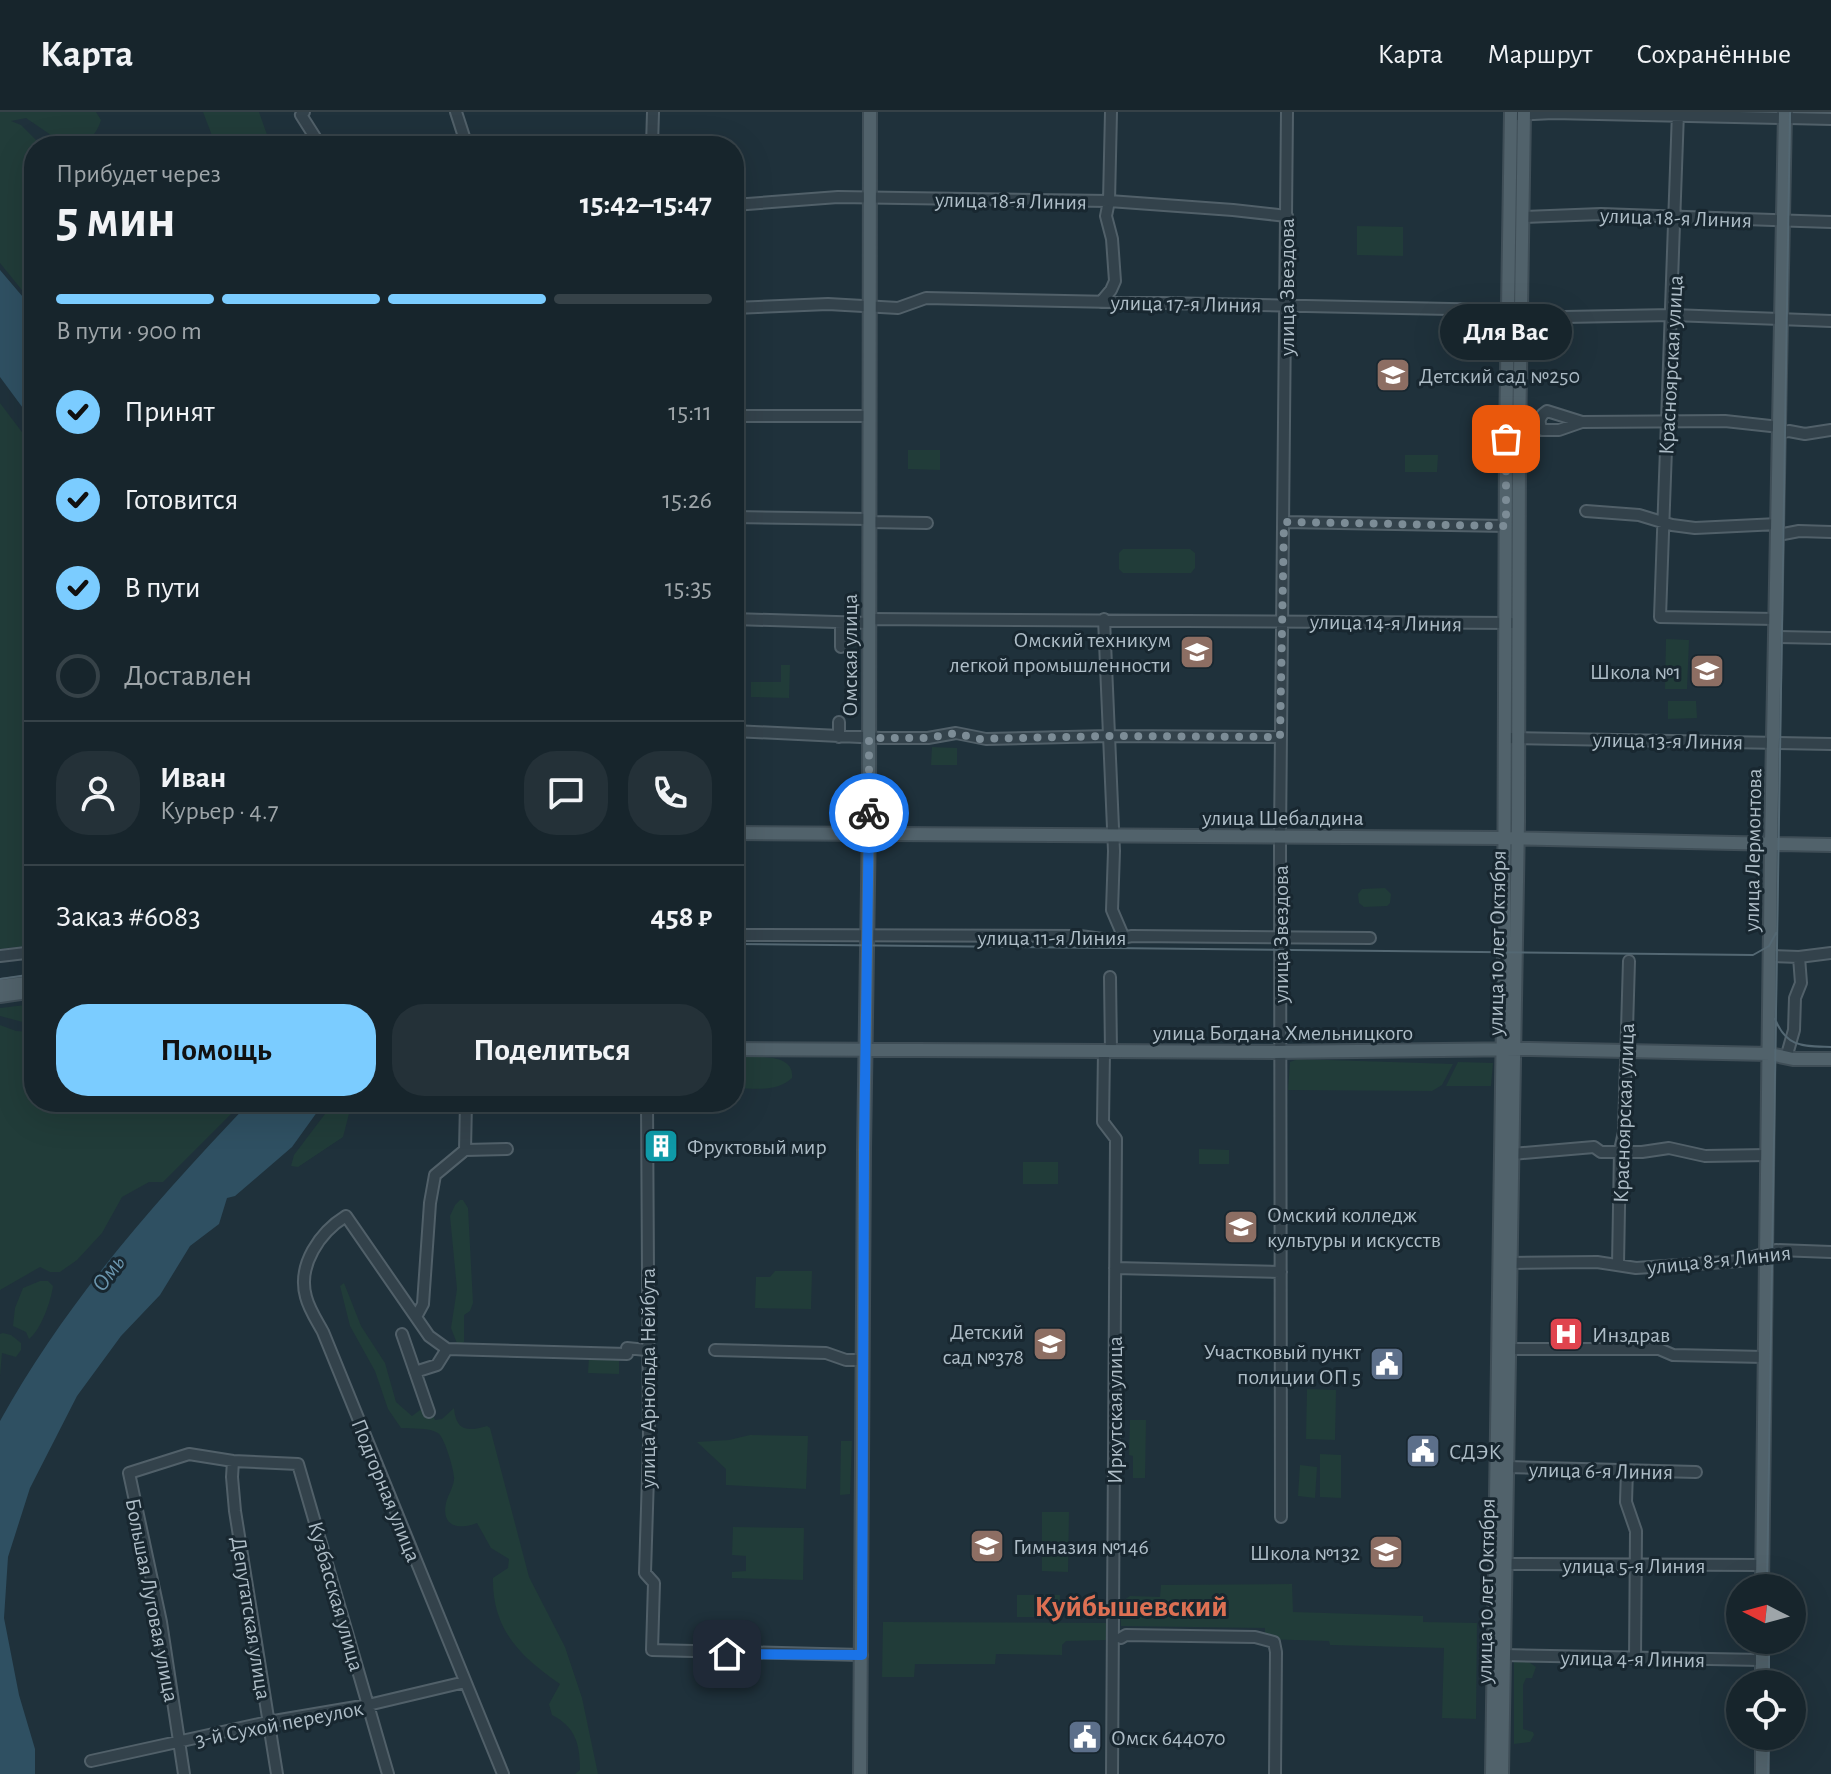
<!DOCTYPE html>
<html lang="ru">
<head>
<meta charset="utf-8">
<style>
	:root { --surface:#17252c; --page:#243138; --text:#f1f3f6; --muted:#9ea5a9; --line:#364248; --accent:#7bccff }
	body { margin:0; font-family:"Alegreya Sans",sans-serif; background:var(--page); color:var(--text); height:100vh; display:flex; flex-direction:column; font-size:30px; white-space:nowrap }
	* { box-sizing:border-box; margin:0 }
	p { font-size:26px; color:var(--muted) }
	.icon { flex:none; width:44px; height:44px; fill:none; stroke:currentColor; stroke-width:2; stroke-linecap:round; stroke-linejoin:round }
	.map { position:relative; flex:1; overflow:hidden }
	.panel { position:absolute; left:24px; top:24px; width:720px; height:976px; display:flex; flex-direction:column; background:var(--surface); border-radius:32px; box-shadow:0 8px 32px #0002,0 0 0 2px var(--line) }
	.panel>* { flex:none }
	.needle { width:52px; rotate:276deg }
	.tools { position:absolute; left:1726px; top:1462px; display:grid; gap:16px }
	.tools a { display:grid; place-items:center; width:80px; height:80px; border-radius:50%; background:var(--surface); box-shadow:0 8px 32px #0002,0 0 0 2px var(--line); font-size:40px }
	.pin { position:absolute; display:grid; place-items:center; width:68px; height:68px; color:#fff; margin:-34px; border-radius:16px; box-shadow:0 4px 12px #0006 }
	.courier { position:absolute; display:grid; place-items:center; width:80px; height:80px; margin:-40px; border:6px solid #1a73e8; border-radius:50%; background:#fff; color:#222; box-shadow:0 2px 10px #0007 }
	.bubble { position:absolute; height:56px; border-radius:28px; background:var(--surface); box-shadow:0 8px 32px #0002,0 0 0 2px var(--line); font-size:26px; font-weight:700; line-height:56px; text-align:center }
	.headline em { font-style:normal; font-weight:700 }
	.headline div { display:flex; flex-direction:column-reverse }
	.headline { display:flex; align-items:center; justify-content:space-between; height:136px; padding:0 32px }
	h1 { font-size:52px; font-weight:700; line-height:60px }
	.bar { display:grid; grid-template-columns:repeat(4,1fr); gap:12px 8px; align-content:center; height:96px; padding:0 32px }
	.bar i { height:10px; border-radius:6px; background:var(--line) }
	.bar .active { background:var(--accent) }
	.bar p { grid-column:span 4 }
	.line { display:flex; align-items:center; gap:20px; padding:0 32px; border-top:2px solid var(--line) }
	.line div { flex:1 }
	.round { display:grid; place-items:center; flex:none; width:84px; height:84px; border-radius:32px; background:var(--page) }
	ol { padding:0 32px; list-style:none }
	li { display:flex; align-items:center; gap:24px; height:88px }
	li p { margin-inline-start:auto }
	li .icon { padding:8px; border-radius:50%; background:var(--accent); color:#111; stroke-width:4 }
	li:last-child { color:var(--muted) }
	li i { width:44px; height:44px; border:4px solid var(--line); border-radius:50% }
	.cta { display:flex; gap:16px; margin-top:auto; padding:16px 32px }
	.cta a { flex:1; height:92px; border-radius:32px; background:var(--accent); color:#111; font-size:32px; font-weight:700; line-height:92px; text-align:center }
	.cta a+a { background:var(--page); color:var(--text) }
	header { display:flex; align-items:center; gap:48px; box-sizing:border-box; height:112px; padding:0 40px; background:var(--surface); border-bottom:2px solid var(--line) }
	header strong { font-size:38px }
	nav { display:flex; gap:44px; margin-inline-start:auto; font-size:28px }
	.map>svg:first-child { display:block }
	.green { fill:#213c39 }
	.water { fill:#2f5062 }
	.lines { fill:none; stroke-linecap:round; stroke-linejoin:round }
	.minor-casing { stroke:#516069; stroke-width:14 }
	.major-casing { stroke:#3f4e57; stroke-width:16 }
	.minor { stroke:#33424b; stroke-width:10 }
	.major { stroke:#51626b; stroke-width:12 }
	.tram { stroke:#546873; stroke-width:2 }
	.done { stroke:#7c8c96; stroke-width:8; stroke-dasharray:0 14.4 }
	.route { stroke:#1a73e8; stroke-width:10 }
	.labels { text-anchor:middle; stroke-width:6; stroke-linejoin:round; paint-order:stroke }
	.street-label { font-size:22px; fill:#aebdc7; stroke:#182730 }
	.poi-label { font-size:22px; fill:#aebdc7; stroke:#182730; text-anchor:start }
	.water-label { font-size:24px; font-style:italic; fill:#6b96ae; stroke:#182730 }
	.district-label { font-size:30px; font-weight:bold; fill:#dd7053; stroke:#182730 }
</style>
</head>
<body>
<header>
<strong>Карта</strong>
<nav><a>Карта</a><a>Маршрут</a><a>Сохранённые</a></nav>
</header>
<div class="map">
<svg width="1831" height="1662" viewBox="0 0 1831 1662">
	<rect width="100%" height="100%" fill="#1f313b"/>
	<path class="green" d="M 0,0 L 96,0 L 101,8 C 95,27 86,30 67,34 L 26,6 L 11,9 L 21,13 L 42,34 L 34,34 L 34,193 L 0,151 Z
		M 203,0 L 259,0 L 271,34 L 216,34 Z
		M 1357,114 L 1403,115 L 1403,144 L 1357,143 Z
		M 0,291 L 34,336 L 34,833 L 0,837 Z
		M 908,338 L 940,338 L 940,358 L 908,357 Z
		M 1405,343 L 1438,343 L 1437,360 L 1405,360 Z
		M 1123,437 L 1190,437 L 1195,441 L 1195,456 L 1191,461 L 1123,461 L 1119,457 L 1119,441 Z
		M 1666,527 L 1689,528 L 1687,577 L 1665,577 Z
		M 781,553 L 790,553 L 789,586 L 751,585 L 751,570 L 781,570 Z
		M 1668,589 L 1696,589 L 1697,606 L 1668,607 Z
		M 932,635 L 957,636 L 957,653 L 931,653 Z
		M 1385,776 L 1391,782 L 1390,791 L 1387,794 L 1364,795 L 1359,791 L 1358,782 L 1362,777 Z
		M 34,892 L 34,913 L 0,904 L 0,896 Z
		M 0,913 L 16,919 L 34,920 L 34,990 L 243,990 L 163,1070 L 149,1070 L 122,1085 L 102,1121 L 77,1148 L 60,1160 L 50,1160 L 40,1155 L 0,1178 Z
		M 734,945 C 752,946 795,939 792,966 C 776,981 754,976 734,976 Z
		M 1298,947 L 1453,952 L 1442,973 L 1432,979 L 1288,978 L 1290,950 Z
		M 1458,950 L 1493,951 L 1491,974 L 1446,974 Z
		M 334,990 L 352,990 L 343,1025 L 298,1055 L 291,1054 L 294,1043 Z
		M 1199,1037 L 1229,1038 L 1229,1052 L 1199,1052 Z
		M 1023,1050 L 1058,1050 L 1058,1072 L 1023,1072 Z
		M 460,1088 L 463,1088 L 468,1096 L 473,1191 L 470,1199 L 464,1203 L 464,1230 L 458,1234 L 451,1216 L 457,1177 L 450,1104 L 455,1093 Z
		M 775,1159 L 812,1159 L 811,1197 L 755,1196 L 756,1165 L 770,1165 Z
		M 40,1169 L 48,1169 L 53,1174 C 51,1189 41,1218 29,1227 L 26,1220 L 13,1214 L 15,1196 L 23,1176 Z
		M 344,1171 L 361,1214 L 385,1251 L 396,1290 L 412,1304 L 424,1295 L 430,1297 L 435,1308 L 442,1307 L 454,1296 C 456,1319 467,1320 487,1314 L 490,1316 L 529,1465 L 565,1535 L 582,1586 L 598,1662 L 575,1662 L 580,1658 C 580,1633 576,1615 552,1603 L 549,1592 L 560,1572 C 521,1545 492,1518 493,1466 L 508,1456 L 509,1447 L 491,1436 L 477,1411 C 459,1418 441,1415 446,1391 C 448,1383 454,1374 454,1367 C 455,1360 444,1324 438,1321 C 427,1315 412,1317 401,1316 L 388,1297 L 375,1259 L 350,1214 L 340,1174 Z
		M 3,1221 L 11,1223 L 21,1231 L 21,1238 L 16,1245 L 2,1241 L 0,1264 L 0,1222 Z
		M 589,1244 L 619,1245 L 619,1262 L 588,1261 Z
		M 1307,1277 L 1336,1278 L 1335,1328 L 1306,1327 Z
		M 1130,1308 L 1146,1308 L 1145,1366 L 1133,1366 L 1133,1344 L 1129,1343 Z
		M 750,1323 L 808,1324 L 806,1377 L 726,1373 L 726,1357 L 697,1330 L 729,1328 Z
		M 841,1329 L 852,1329 L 850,1382 L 840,1383 Z
		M 1320,1342 L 1341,1343 L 1341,1386 L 1320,1385 Z
		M 1300,1353 L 1317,1355 L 1315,1386 L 1298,1384 Z
		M 1042,1400 L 1069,1400 L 1068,1460 L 1042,1459 Z
		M 733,1415 L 804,1416 L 803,1468 L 732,1466 L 732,1460 L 746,1459 L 746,1444 L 732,1443 Z
		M 1292,1472 L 1293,1500 L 1423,1504 L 1423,1510 L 1477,1511 L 1476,1607 L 1442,1606 L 1444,1536 L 1330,1533 L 1329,1529 L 1265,1527 L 1265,1516 L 1121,1514 L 1120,1491 L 1130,1484 L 1160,1485 L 1161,1473 Z
		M 1017,1483 L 1060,1483 L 1059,1505 L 1017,1505 Z
		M 883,1510 L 1109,1511 L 1109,1528 L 1066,1529 L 1062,1533 L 1062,1543 L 996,1542 L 995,1552 L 915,1552 L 914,1565 L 882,1565 Z
		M 1514,1548 L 1526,1548 L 1536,1555 L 1532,1566 L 1526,1566 L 1523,1573 L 1523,1617 L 1533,1620 L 1534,1623 L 1530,1630 L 1514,1632 Z"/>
	<path class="water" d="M 0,158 L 34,198 L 34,311 L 0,265 Z
		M 250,990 L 321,990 L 320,996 L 292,1035 L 235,1084 L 227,1086 L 219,1112 L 190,1134 L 160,1183 L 121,1224 L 77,1284 L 30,1376 L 8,1445 L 4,1506 L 19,1583 L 35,1637 L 35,1662 L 0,1662 L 0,1309 C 67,1188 156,1089 250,990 Z"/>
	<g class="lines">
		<g class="minor-casing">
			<path id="minor" d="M 304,0 L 301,3 L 320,33
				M 456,0 L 467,34
				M 1678,0 L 1660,505 L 1776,507
				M 1517,3 L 1553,1 L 1831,7
				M 652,34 L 653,0
				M 734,93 L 838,85 L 1109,89 L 1233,98 L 1287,104
				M 1522,105 L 1601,102 L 1831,110
				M 1101,190 L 1111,178 L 1115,169 L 1112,127 L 1106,104 L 1109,89 L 1111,0
				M 734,196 L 828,192 L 898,196 L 926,186 L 1498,198 L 1564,205 L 1672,203 L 1831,209
				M 734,304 L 869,304
				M 1582,310 L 1559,318 L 1542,318 C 1538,310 1539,304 1547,299 L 1582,310 L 1725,309 L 1780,315
				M 1779,321 L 1789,319 L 1805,322 L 1831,318
				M 1586,399 L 1639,403 L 1672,413 L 1695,416 L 1778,412
				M 734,405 L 869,407
				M 869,410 L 927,411
				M 1284,410 L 1506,414
				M 1778,423 L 1799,419 L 1831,420
				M 734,507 L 869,511
				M 869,507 L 1512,511
				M 1104,507 L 1114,739 L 1112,798 L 1124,826
				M 841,511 L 841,535
				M 1776,525 L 1831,526
				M 734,619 L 881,626 L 928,626 L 956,621 L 986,627 L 1108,624 L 1280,625
				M 839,625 L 839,610
				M 1506,626 L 1831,632
				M 734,823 L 1080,824 L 1110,828 L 1132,824 L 1370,826
				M 0,844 L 34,840
				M 1770,844 L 1799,845 L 1831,841
				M 1110,865 L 1111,939
				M 1104,939 L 1103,1010 L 1116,1027 L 1112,1662
				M 1786,946 L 1794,918 L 1795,886 L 1801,871 L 1799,845
				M 647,990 L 649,1332 L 645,1461 L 654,1471 L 652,1538 L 862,1543
				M 465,1038 L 466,990
				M 1512,1042 L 1594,1035 L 1601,1040 L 1642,1040 L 1669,1036 L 1705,1044 L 1768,1043
				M 1511,1151 L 1597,1150 L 1636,1156 L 1740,1149 L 1776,1138 L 1831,1140
				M 1618,1153 L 1620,1038 L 1624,1020 L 1629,849
				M 1115,1156 L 1281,1160
				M 416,1205 L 423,1192 L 430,1091 L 435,1063 L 465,1038 L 507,1037
				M 402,1222 L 429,1300
				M 1509,1237 L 1659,1237 L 1673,1243 L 1764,1245
				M 715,1238 L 826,1241 L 846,1248 L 863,1248
				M 415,1260 L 437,1253 L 447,1237
				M 233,1349 L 232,1365 L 235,1399 L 277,1662
				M 1507,1355 L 1696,1360
				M 1627,1358 L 1626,1390 L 1636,1419 L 1635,1547
				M 1281,1405 L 1280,725 L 1287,0
				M 1505,1452 L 1762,1453
				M 1121,1526 L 1126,1523 L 1255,1525 L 1274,1530 L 1276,1540 L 1275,1662
				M 1504,1543 L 1762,1548
				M 91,1649 L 268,1610 L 368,1593 L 465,1570
				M 184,1662 L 161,1510 L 129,1361 L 189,1342 L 233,1349 L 298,1352 L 388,1662
				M 503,1662 L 323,1220 C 317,1209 309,1197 306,1185 C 297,1153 320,1120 346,1104 L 429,1224 L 447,1237 L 627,1242 L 627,1236 L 646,1238"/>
		</g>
		<g class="major-casing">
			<path id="major" d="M 734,721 L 1499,726 L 1831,733
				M 0,874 L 34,870
				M 0,884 L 34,879
				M 734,937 L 1274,940 L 1530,937 L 1770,942 L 1793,947 L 1831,947
				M 1762,1476 L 1771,732 L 1785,0
				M 1762,1572 L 1762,1528
				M 860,1662 L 864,1038 L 869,707 L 870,0
				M 1492,1662 L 1504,837 L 1506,327 L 1511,0
				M 1502,1662 L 1518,710 L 1519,327 L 1524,0
				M 1762,1662 L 1762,1624"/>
		</g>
		<use href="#minor" class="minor"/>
		<use href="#major" class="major"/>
		<path class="tram" d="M 734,832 L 1753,843 L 1769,834 L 1776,821
			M 0,867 L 34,862
			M 1775,907 C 1787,936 1803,934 1831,935
			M 1767,1476 L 1790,0
			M 1769,1572 L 1769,1528
			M 1768,1662 L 1769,1624"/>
	</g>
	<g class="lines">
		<path class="done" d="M 869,701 L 869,626 L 928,626 L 956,621 L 977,627 L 1108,624 L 1280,625 L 1284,410 L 1506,414 L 1506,327"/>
		<path class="route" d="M 727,1542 L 862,1543 L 864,1038 L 869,701"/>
	</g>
	<defs>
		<g id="school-square" transform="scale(1.8)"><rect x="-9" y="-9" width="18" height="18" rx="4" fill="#8d6e63" stroke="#182730"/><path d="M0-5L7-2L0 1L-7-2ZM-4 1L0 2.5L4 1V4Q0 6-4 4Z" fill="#fff"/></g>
		<g id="university-square" transform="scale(1.8)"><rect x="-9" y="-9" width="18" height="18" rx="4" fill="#8d6e63" stroke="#182730"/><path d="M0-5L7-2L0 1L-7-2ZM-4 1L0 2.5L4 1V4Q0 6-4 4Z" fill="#fff"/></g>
		<g id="building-square" transform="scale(1.8)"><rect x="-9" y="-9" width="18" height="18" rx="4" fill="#0f9aa8" stroke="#182730"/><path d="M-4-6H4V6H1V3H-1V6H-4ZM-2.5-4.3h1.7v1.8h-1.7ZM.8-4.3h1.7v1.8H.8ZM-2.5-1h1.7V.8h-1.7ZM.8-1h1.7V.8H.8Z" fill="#fff"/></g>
		<g id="hospital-square" transform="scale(1.8)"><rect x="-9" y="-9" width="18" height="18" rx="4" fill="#e0444e" stroke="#182730"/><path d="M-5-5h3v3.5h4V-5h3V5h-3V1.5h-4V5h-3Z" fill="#fff"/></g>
		<g id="civic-square" transform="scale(1.8)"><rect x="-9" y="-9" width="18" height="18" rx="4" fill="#5c6f8a" stroke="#182730"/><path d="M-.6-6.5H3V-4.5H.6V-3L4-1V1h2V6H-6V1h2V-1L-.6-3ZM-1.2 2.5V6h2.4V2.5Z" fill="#fff"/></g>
	</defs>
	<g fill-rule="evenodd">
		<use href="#school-square" x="1393" y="263"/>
		<use href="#university-square" x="1197" y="540"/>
		<use href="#school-square" x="1707" y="559"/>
		<use href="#building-square" x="661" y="1034"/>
		<use href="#university-square" x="1241" y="1115"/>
		<use href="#hospital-square" x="1566" y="1222"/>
		<use href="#school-square" x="1050" y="1232"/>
		<use href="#civic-square" x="1387" y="1252"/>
		<use href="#civic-square" x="1423" y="1339"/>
		<use href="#school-square" x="987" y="1434"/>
		<use href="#school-square" x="1386" y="1440"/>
		<use href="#civic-square" x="1085" y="1625"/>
	</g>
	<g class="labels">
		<g class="street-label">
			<text transform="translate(1011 88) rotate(1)" y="8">улица 18-я Линия</text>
			<text transform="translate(1676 105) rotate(2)" y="8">улица 18-я Линия</text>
			<text transform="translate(1286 175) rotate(-90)" y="8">улица Звездова</text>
			<text transform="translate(1186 191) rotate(1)" y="8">улица 17-я Линия</text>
			<text transform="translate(1670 253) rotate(-87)" y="8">Красноярская улица</text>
			<text transform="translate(1386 510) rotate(1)" y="8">улица 14-я Линия</text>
			<text transform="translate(849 543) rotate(-90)" y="8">Омская улица</text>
			<text transform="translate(1668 628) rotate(1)" y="8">улица 13-я Линия</text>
			<text x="1283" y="713">улица Шебалдина</text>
			<text transform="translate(1752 738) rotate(-89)" y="8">улица Лермонтова</text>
			<text transform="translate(1280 822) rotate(-90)" y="8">улица Звездова</text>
			<text x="1052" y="833">улица 11-я Линия</text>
			<text transform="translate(1496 831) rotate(-89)" y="8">улица 10 лет Октября</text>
			<text x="1283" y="928">улица Богдана Хмельницкого</text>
			<text transform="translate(1623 1001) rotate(-88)" y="8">Красноярская улица</text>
			<text transform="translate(1719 1147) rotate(-6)" y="8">улица 8-я Линия</text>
			<text transform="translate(647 1266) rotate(-90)" y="8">улица Арнольда Нейбута</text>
			<text transform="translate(1114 1298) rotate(-90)" y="8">Иркутская улица</text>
			<text transform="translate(1601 1358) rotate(1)" y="8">улица 6-я Линия</text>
			<text transform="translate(387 1378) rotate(68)" y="8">Подгорная улица</text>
			<text x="1634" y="1461">улица 5-я Линия</text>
			<text transform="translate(1485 1479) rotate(-89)" y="8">улица 10 лет Октября</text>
			<text transform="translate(337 1484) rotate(74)" y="8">Кузбасская улица</text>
			<text transform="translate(153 1488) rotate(79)" y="8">Большая Луговая улица</text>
			<text transform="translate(252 1506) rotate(81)" y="8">Депутатская улица</text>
			<text transform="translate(1633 1546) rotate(1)" y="8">улица 4-я Линия</text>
			<text transform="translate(279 1611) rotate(-11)" y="8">3-й Сухой переулок</text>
		</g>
		<g class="poi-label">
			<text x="1419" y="271">Детский сад №250</text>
			<text x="1171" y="535" text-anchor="end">Омский техникум<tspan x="1171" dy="25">легкой промышленности</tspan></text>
			<text x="1681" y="567" text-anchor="end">Школа №1</text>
			<text x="687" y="1042">Фруктовый мир</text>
			<text x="1267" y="1110">Омский колледж<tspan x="1267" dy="25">культуры и искусств</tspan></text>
			<text x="1024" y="1227" text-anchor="end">Детский<tspan x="1024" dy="25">сад №378</tspan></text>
			<text x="1592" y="1230">Инздрав</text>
			<text x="1361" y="1247" text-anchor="end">Участковый пункт<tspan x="1361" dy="25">полиции ОП 5</tspan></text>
			<text x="1449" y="1347">СДЭК</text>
			<text x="1013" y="1442">Гимназия №146</text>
			<text x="1360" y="1448" text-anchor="end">Школа №132</text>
			<text x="1111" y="1633">Омск 644070</text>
		</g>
		<g class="water-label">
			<text transform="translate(108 1161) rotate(-53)" y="8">Омь</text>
		</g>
		<g class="district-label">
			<text x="1131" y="1504">Куйбышевский</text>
		</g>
	</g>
</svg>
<div class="tools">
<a><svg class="needle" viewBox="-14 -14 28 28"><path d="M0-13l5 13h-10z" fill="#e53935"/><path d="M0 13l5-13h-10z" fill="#9ea5a9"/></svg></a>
<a><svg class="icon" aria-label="locate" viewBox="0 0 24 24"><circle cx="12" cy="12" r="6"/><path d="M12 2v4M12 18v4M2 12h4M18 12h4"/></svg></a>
</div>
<div class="pin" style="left:1506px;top:327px;background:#ea580c"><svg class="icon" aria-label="bag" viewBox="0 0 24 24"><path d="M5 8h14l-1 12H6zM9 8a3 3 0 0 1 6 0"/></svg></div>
<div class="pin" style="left:727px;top:1542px;background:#1f2937"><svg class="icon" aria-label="home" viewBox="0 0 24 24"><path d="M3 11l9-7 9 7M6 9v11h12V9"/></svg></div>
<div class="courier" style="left:869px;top:701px"><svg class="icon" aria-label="bike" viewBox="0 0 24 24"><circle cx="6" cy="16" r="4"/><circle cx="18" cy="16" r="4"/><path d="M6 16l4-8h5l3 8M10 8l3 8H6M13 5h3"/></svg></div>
<div class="bubble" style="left:1440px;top:192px;width:132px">Для Вас</div>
<section class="panel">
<div class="headline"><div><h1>5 мин</h1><p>Прибудет через</p></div><em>15:42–15:47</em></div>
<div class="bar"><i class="active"></i><i class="active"></i><i class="active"></i><i></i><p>В пути · 900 m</p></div>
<ol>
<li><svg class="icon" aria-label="check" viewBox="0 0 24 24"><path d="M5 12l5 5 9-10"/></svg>Принят<p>15:11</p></li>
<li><svg class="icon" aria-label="check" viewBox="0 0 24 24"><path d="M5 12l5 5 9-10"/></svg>Готовится<p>15:26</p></li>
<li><svg class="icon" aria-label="check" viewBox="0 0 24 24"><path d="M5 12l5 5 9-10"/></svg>В пути<p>15:35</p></li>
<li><i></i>Доставлен</li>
</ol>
<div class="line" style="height:144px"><a class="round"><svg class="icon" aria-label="person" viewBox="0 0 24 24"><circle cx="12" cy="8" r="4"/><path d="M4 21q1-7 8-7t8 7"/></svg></a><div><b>Иван</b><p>Курьер · 4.7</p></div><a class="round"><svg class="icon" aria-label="chat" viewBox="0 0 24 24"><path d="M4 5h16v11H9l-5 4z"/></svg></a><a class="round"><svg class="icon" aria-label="phone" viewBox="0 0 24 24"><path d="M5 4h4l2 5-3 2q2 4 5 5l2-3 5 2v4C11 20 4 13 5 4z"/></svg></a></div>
<div class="line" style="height:104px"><div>Заказ #6083</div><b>458 ₽</b></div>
<div class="cta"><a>Помощь</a><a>Поделиться</a></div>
</section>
</div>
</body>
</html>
